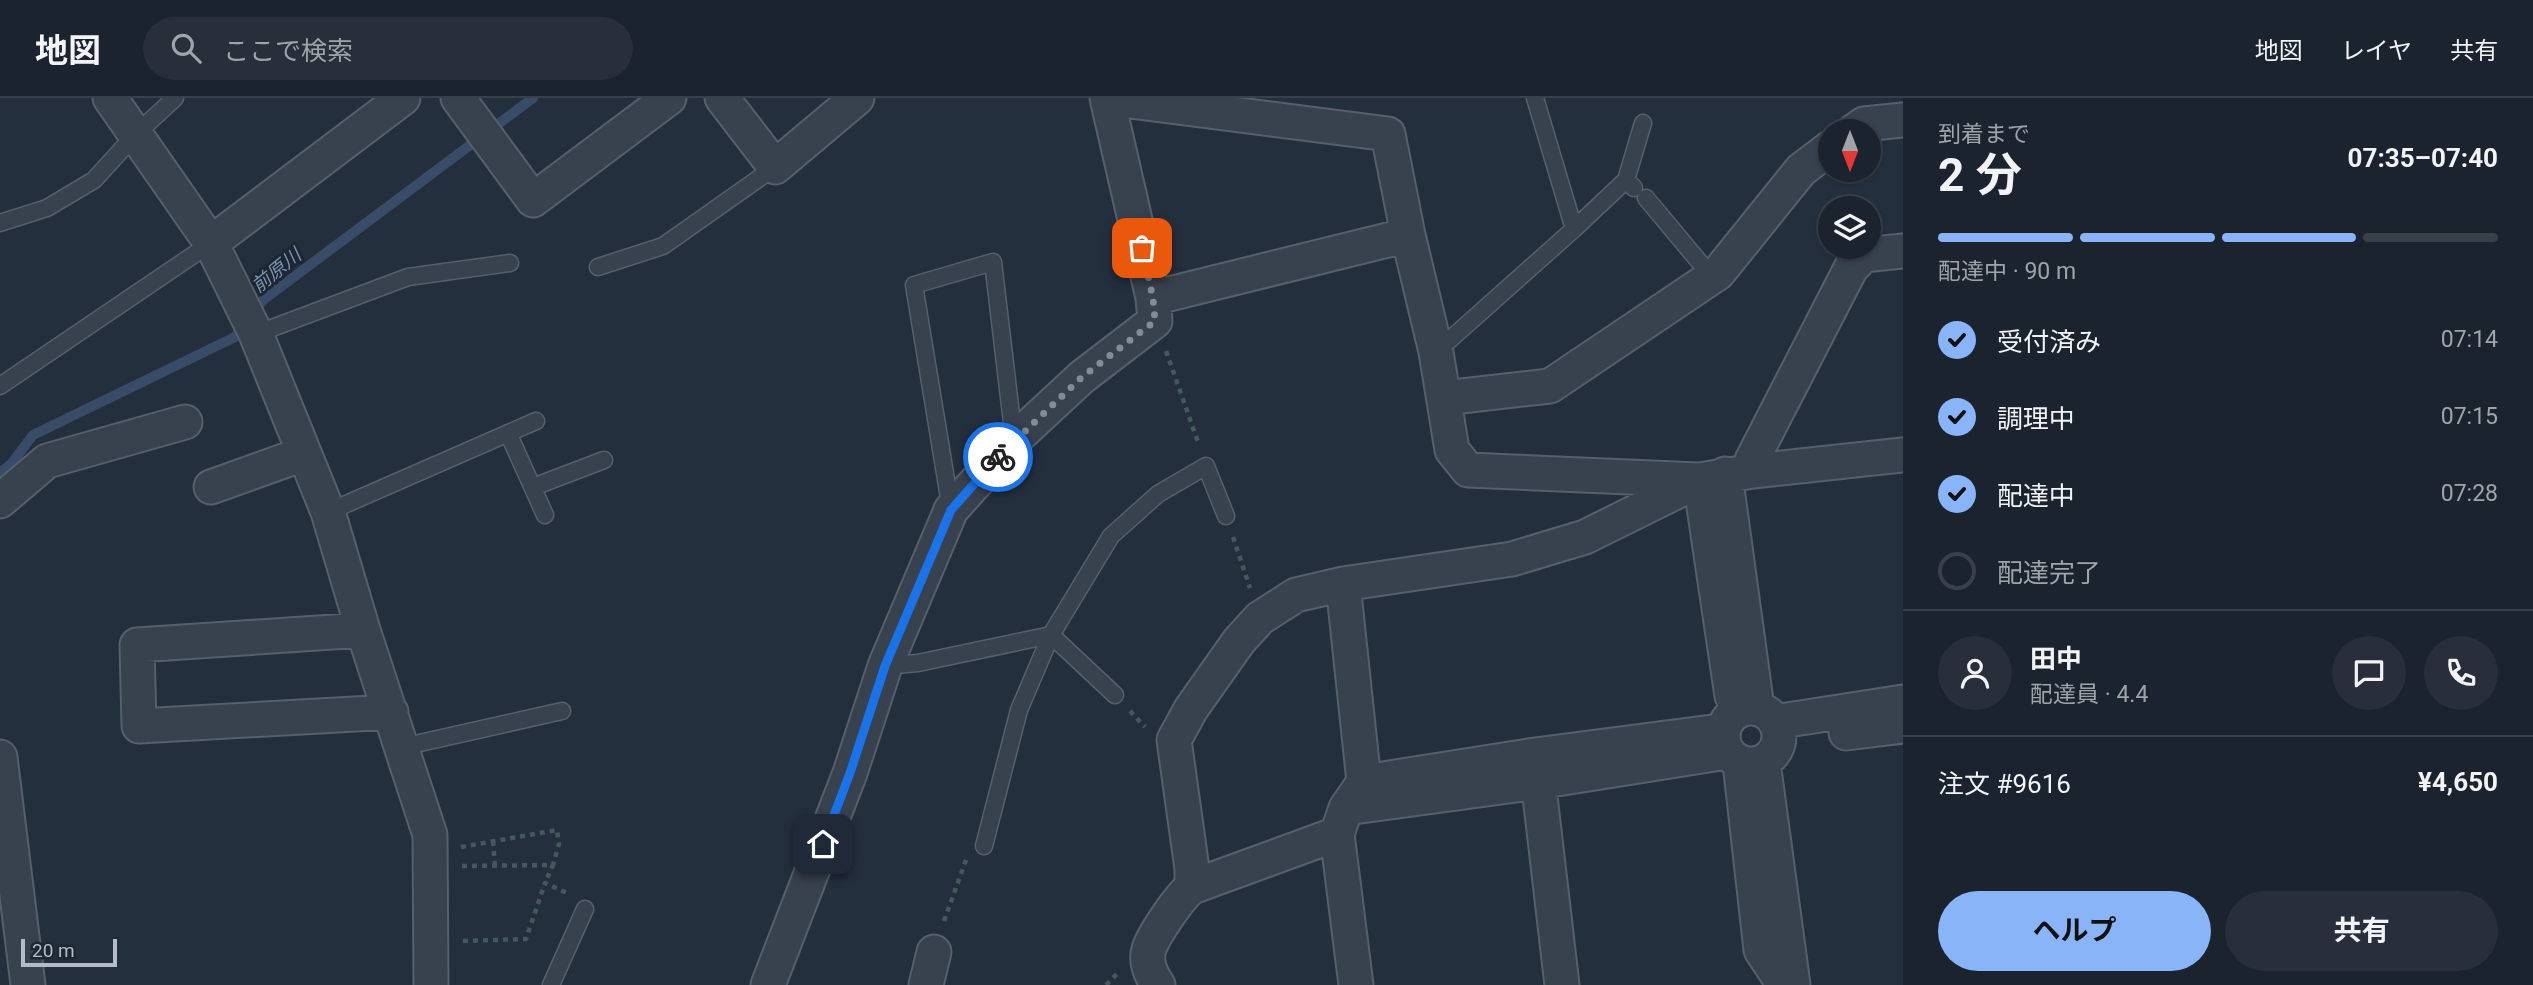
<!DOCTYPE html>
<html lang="ja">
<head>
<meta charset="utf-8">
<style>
	:root { --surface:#1b232e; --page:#282f3a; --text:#f1f3f6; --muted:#a0a4aa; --line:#39404a; --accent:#8ab4f8 }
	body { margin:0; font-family:Roboto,"Noto Sans JP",sans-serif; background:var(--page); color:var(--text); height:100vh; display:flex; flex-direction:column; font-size:26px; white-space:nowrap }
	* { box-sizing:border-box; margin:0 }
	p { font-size:23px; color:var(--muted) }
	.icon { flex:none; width:38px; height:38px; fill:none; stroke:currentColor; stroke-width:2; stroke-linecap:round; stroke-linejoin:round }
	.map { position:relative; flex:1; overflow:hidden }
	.sheet { display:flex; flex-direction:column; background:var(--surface); width:630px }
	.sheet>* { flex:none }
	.needle { width:46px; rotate:180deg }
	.buttons { position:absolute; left:1818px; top:21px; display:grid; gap:14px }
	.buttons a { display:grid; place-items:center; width:63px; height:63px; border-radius:50%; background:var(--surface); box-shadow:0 2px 5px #0004,0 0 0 2px var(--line); font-size:35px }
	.scale { position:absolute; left:21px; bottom:18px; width:96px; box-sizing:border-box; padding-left:7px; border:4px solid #b4bcc9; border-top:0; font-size:19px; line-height:24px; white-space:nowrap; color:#b4bcc9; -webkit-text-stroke:5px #1d2633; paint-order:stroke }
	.pin { position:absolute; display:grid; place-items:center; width:60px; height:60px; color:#fff; margin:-30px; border-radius:14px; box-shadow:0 4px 10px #0006 }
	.courier { position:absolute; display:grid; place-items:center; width:70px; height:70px; margin:-35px; border:5px solid #1a73e8; border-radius:50%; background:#fff; color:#222; box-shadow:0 2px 9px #0007 }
	.summary em { font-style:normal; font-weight:700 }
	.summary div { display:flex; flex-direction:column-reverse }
	.summary { display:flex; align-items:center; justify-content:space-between; height:119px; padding:0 35px }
	h1 { font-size:46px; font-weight:700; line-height:52px }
	.bar { display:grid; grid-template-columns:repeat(4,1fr); gap:10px 7px; align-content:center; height:84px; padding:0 35px }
	.bar i { height:9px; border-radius:5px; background:var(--line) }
	.bar .current { background:var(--accent) }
	.bar p { grid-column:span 4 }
	.line { display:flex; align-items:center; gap:18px; padding:0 35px; border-top:2px solid var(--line) }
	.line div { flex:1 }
	.round { display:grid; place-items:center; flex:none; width:74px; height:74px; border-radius:37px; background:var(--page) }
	ol { padding:0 35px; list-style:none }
	li { display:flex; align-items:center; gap:21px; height:77px }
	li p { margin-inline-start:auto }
	li .icon { padding:7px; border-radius:50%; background:var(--accent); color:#111; stroke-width:4 }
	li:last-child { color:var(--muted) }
	li i { width:38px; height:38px; border:4px solid var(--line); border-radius:50% }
	.button { display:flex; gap:14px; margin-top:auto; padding:14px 35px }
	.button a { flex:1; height:80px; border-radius:42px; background:var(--accent); color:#111; font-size:28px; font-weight:700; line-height:80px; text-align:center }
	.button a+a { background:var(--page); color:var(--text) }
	header { display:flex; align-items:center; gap:42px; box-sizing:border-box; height:98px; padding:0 35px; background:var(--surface); border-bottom:2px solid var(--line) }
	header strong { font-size:33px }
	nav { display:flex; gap:38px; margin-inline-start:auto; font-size:24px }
	.search { width:490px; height:63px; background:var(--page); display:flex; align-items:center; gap:18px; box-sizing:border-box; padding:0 24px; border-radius:38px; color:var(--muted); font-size:26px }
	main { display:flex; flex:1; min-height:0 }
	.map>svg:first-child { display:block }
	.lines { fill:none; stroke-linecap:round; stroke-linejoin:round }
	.stream { stroke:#394c67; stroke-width:10 }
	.lane-casing { stroke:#565f6c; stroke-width:19 }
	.street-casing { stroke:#565f6c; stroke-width:37 }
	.path { stroke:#44595c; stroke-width:4.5; stroke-dasharray:5 5; stroke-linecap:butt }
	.lane { stroke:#38414e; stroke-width:16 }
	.street { stroke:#38414e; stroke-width:33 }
	.done { stroke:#828b98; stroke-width:7; stroke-dasharray:0 12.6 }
	.route { stroke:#1a73e8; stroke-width:9 }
	.labels { text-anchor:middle; stroke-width:6; stroke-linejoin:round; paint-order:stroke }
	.water-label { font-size:19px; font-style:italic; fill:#7c92b1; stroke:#1d2633 }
</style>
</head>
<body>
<header>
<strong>地図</strong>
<div class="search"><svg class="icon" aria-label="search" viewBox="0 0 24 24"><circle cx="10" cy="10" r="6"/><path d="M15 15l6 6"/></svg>ここで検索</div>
<nav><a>地図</a><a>レイヤ</a><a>共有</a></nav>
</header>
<main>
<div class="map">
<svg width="1903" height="887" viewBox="0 0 1903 887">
	<rect width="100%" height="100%" fill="#242f3e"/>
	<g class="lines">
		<path class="stream" d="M 253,215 L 263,202 L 533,0
			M 0,375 L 12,365 L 33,337 L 235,239 L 244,227"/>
		<g class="lane-casing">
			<path id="lane" d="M 1535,0 L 1574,131
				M 1626,82 L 1643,25
				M 1646,100 L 1712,179
				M 0,125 L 47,110 L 94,82 L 136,36 L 175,0
				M 598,169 L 663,148 L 775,69
				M 256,236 L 408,179 L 510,165
				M 1436,254 L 1574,131 L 1626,82 L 1634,90
				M 0,288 L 211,145
				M 508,335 L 545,417
				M 533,389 L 604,362
				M 951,412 L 914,187 L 993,164 L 1014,342
				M 328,414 L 536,323
				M 885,568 L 918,565 L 1051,537 L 1115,597
				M 402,649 L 562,613
				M 984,748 L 1019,612 L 1051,537 L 1111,438 L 1158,396 L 1206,368 L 1226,418
				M 551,887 L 585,811"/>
		</g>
		<g class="street-casing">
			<path id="street" d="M 110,0 L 211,145 L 256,236 L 328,414 L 363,532 L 430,737 L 431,887
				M 458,0 L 533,102 L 669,0
				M 722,0 L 775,69 L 857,0
				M 1107,0 L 1388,36 L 1408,137
				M 1854,33 L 1864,26 L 1903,22
				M 211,145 L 403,0
				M 1153,200 L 1408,137 L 1436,254 L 1452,352 L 1468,372 L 1698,382
				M 1444,300 L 1550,288 L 1718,175 L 1801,72 L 1830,50
				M 1753,373 L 1752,362 L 1851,170 L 1864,157 L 1903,153
				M 1725,376 L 1757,610
				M 1700,382 L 1732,598
				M 211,389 L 303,356
				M 0,403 L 47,363 L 185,324
				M 363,532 L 137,547 L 139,628 L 391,614
				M1723 638a28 28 0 1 1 56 0a28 28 0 1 1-56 0Z
				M 1775,624 L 1903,604
				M 1846,635 L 1903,628
				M 0,659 L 28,887
				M 1536,664 L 1562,887
				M 1763,664 L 1793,887
				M 1740,665 L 1761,852 L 1784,887
				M 1364,684 L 1535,657 L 1712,634
				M 1346,710 L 1538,684 L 1727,654
				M 1337,736 L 1356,887
				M 1192,789 L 1192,771 L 1174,642 L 1191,611 L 1239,543 L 1260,520 L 1296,497 L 1343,486 L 1512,461 L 1585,439 L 1700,382 L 1753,373 L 1903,357
				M 768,887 L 850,675 L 885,568 L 951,412 L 1014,342 L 1082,279 L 1155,223 L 1153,200 L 1107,0
				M 926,887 L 934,854
				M 1158,887 C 1151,877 1145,864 1149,851 C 1154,836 1180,798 1192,789 L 1337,736 L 1346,710 L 1364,684 L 1343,486"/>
		</g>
		<path class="path" d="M 1166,253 L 1199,347
			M 1233,439 L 1250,490
			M 1130,613 L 1145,629
			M 493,743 L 495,768
			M 461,749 L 557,732 L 559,746 L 553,767
			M 462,768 L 553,767 L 545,785
			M 944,823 L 966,762
			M 463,843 L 526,841 L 545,785 L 567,795
			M 1106,887 L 1117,876"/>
		<use href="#lane" class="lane"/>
		<use href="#street" class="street"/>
	</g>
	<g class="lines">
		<path class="done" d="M 998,359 L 1082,279 L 1155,223 L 1153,200 L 1142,150"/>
		<path class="route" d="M 823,746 L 850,675 L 885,568 L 951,412 L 998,359"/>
	</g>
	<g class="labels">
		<g class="water-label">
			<text transform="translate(276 172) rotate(-39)" y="7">前原川</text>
		</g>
	</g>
</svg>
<div class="buttons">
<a><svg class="needle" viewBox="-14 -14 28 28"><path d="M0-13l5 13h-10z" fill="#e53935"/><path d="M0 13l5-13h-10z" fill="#a0a4aa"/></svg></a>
<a><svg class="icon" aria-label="layers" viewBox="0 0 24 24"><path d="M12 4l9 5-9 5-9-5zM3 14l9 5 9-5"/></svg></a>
</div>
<div class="scale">20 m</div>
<div class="pin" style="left:1142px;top:150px;background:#ea580c"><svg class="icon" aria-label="bag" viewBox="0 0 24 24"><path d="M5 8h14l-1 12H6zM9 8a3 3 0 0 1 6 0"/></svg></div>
<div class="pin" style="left:823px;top:746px;background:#1f2937"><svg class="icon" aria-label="home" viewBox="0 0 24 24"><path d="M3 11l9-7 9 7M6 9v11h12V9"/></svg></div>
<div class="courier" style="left:998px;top:359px"><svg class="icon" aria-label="bike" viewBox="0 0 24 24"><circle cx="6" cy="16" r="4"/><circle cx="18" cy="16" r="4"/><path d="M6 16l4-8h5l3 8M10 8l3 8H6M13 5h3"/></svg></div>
</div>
<section class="sheet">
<div class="summary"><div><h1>2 分</h1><p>到着まで</p></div><em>07:35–07:40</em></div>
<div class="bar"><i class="current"></i><i class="current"></i><i class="current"></i><i></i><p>配達中 · 90 m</p></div>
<ol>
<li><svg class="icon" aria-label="check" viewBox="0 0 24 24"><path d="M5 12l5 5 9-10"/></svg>受付済み<p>07:14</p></li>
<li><svg class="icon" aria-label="check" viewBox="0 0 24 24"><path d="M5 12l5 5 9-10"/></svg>調理中<p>07:15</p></li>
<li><svg class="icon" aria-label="check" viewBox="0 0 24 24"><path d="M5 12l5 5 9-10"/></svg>配達中<p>07:28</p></li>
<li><i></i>配達完了</li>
</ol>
<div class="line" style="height:126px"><a class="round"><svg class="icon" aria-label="person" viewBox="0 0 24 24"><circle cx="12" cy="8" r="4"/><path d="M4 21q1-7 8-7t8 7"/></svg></a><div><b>田中</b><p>配達員 · 4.4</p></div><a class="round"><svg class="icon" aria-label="chat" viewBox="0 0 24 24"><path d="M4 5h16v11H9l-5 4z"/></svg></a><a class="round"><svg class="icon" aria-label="phone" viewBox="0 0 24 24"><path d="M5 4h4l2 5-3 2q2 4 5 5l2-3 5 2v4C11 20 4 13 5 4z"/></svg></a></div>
<div class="line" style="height:91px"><div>注文 #9616</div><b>¥4,650</b></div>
<div class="button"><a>ヘルプ</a><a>共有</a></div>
</section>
</main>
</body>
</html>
